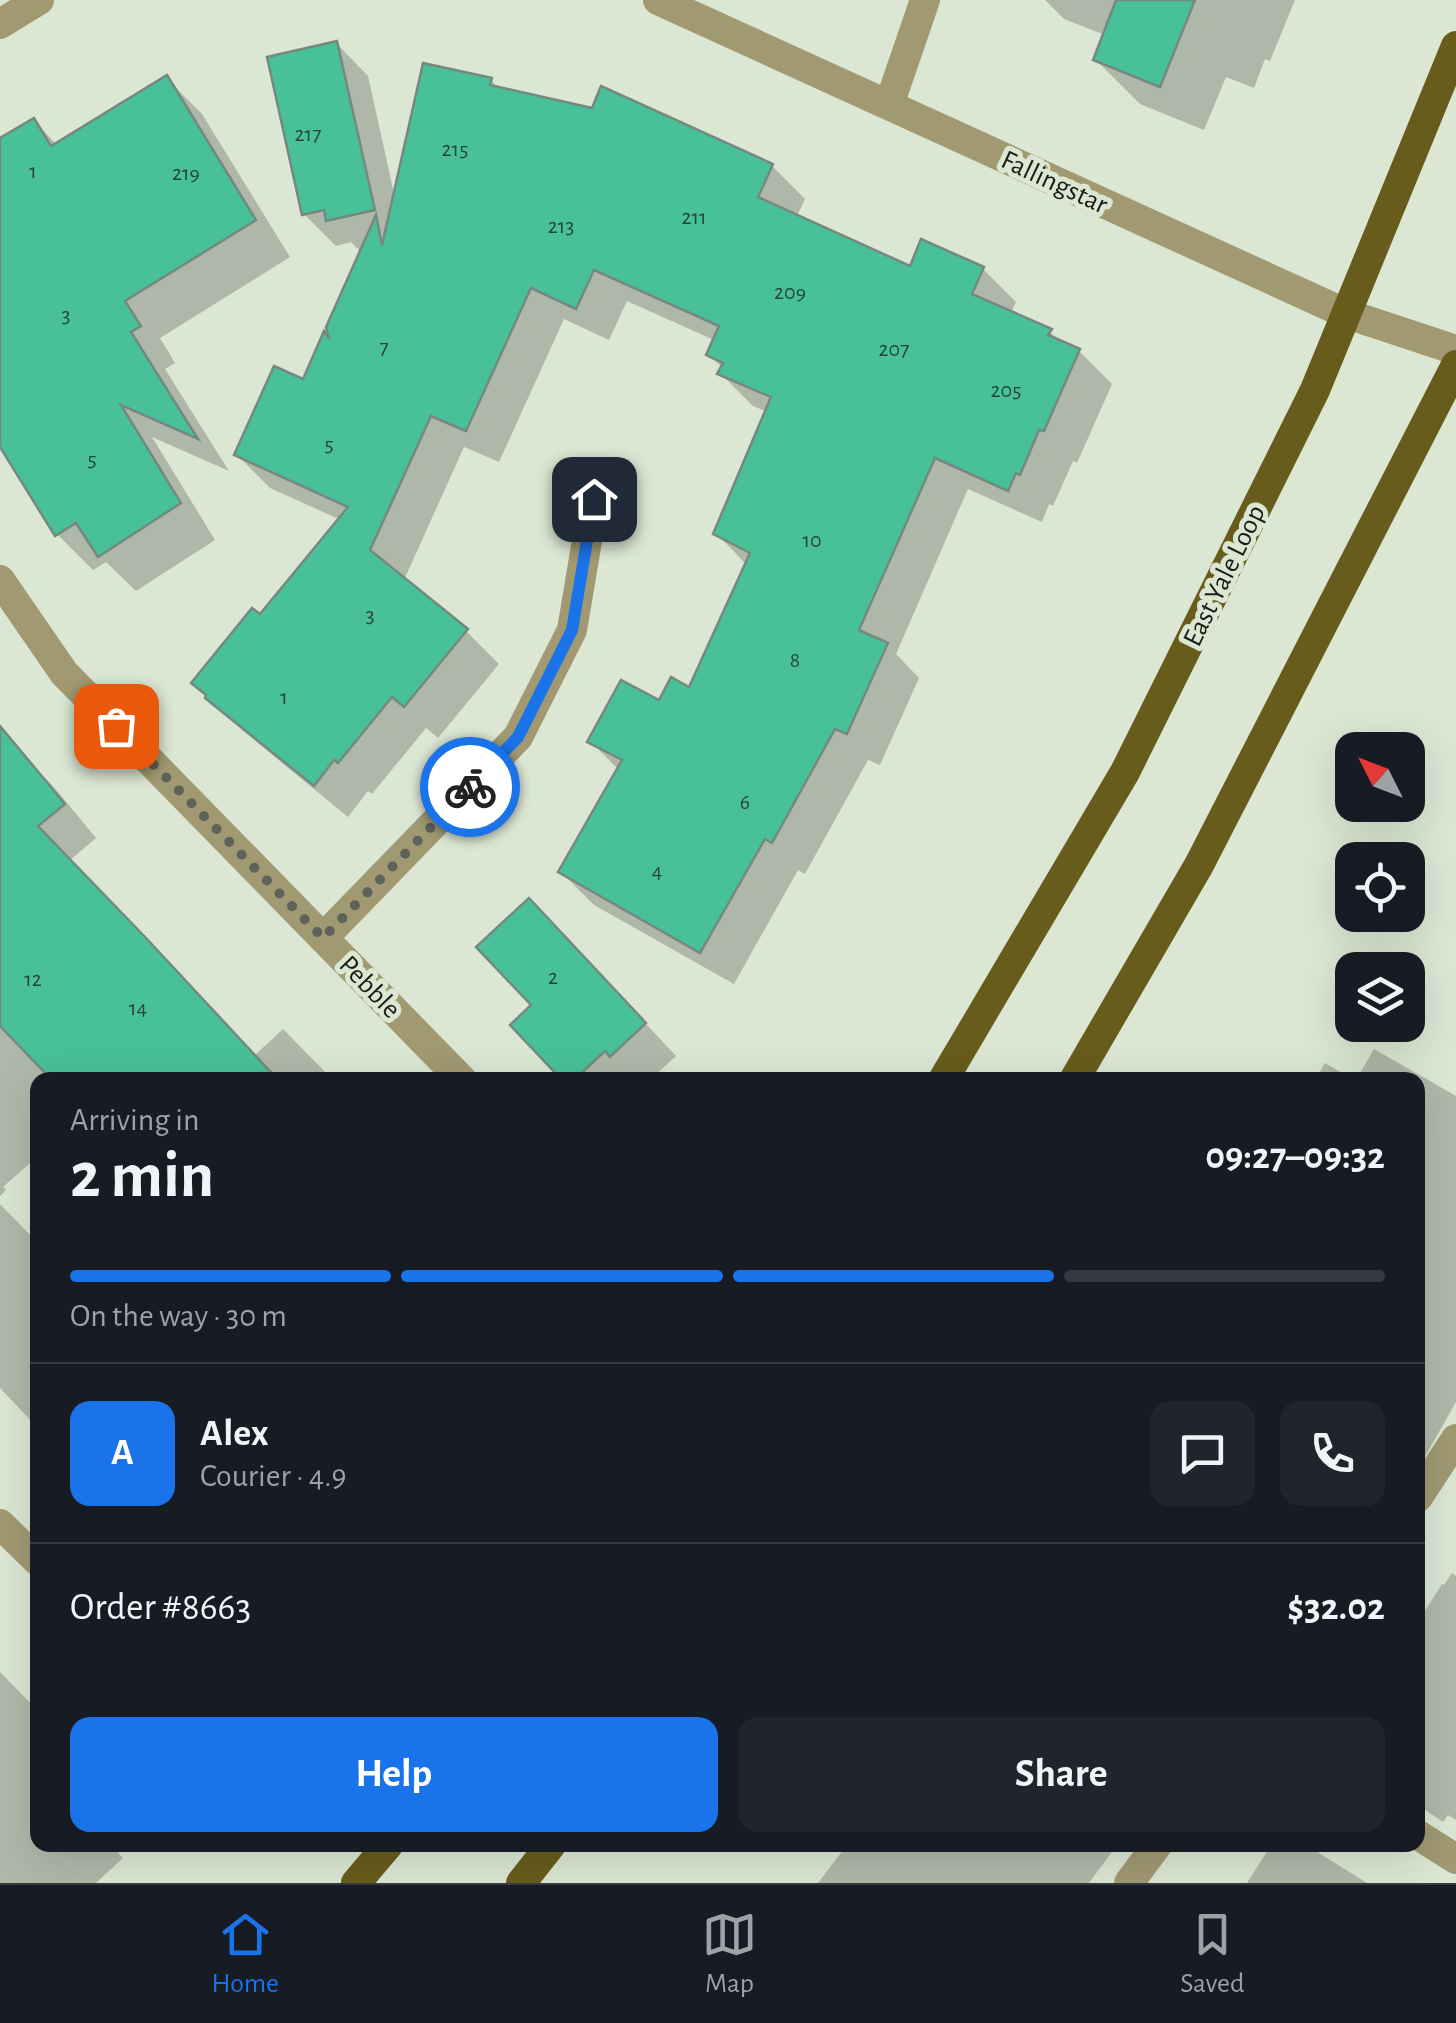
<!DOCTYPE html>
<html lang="en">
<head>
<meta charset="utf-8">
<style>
	:root { --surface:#171b24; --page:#20242c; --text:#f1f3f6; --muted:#9ea1a6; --line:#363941; --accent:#1a73e8 }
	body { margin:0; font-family:"Alegreya Sans",sans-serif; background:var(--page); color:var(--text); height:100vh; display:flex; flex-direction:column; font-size:38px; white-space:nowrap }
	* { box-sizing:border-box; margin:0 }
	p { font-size:32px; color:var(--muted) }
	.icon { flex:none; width:55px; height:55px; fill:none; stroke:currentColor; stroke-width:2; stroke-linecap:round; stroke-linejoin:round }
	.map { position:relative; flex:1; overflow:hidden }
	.drawer { position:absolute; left:30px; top:1072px; width:1395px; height:780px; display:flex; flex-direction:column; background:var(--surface); border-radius:20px; box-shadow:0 10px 40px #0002 }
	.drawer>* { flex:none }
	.needle { width:65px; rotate:312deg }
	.controls { position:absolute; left:1335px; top:732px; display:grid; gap:20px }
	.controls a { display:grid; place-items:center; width:90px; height:90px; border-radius:20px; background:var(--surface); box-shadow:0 10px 40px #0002; font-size:50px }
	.pin { position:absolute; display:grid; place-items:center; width:85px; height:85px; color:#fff; margin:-42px; border-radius:20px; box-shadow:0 5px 15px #0006 }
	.courier { position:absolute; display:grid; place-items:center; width:100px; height:100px; margin:-50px; border:8px solid #1a73e8; border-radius:50%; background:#fff; color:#222; box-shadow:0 2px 12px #0007 }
	.summary em { font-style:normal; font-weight:700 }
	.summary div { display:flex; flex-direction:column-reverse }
	.summary { display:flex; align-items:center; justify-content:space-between; height:170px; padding:0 40px }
	h1 { font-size:65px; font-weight:700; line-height:75px }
	.bar { display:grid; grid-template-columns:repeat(4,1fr); gap:15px 10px; align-content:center; height:120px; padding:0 40px }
	.bar i { height:12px; border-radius:8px; background:var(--line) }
	.bar .active { background:var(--accent) }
	.bar p { grid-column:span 4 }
	.line { display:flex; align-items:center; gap:25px; padding:0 40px; border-top:2px solid var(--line) }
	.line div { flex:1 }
	.round { display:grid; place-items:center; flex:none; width:105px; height:105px; border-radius:20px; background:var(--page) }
	.primary-button { display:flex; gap:20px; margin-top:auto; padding:20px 40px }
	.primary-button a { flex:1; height:115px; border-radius:20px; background:var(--accent); color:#fff; font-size:40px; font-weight:700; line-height:115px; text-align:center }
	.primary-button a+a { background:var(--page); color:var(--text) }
	.tab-bar { display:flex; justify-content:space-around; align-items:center; height:140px; border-top:2px solid var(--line); background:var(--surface); font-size:28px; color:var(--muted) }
	.tab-bar a { display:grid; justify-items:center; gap:5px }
	.tab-bar .active { color:var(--accent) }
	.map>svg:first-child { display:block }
	.shadow { fill:#0003 }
	.building { fill:#48c198; stroke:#748980; stroke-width:2.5 }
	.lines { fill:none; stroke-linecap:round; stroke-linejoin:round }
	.minor { stroke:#a09972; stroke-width:30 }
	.major { stroke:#675c1b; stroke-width:30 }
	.done { stroke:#5d6358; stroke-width:10; stroke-dasharray:0 18 }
	.route { stroke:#1a73e8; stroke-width:12 }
	.labels { text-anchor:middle; stroke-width:10; stroke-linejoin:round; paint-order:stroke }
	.number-label { font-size:22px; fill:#254636 }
	.street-label { font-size:28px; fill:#191d16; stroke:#dbe6d3 }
</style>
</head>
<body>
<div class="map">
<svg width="1456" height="1883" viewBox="0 0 1456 1883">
	<rect width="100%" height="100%" fill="#dbe6d3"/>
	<path class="shadow" d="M 1045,0 L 1295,0 L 1270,61 L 1265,59 L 1254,88 L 1226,77 L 1204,130 L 1140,104 L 1096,60 L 1105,35 L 1064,19 Z
		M 337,44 L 368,76 L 395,198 L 491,80 L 500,90 L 772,166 L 805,199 L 796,218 L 911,269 L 983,269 L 1016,302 L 1010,314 L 1050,332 L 1063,344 L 1079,351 L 1112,384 L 1077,463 L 1073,461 L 1053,506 L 1049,504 L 1042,522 L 968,489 L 896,654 L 919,678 L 880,765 L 868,760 L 805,874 L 798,870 L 734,984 L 594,905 L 561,872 L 619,770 L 590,741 L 690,690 L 747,565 L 716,533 L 768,412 L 753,406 L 720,373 L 723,368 L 709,355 L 716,341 L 627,301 L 609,340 L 564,319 L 499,462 L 464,447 L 404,580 L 466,631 L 499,664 L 438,738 L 426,728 L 372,794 L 368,791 L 348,817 L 242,730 L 208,697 L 260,618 L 341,520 L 270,488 L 237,455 L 305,382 L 333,343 L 362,253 L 351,242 L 336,246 L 304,214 Z
		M 166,78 L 202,114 L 290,257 L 160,338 L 175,363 L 165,369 L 229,471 L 152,437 L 215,540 L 136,591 L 106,562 L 93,570 L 57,534 L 0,381 L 0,141 L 34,121 L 57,145 Z
		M 0,727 L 20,753 L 53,786 L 96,838 L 69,861 L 254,1056 L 283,1029 L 333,1080 L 38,1080 L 38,1156 L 3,1187 L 6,1190 L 0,1196 Z
		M 561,933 L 676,1056 L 650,1080 L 566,1080 L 534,1005 Z
		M 1374,1049 L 1456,1096 L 1456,1402 L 1418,1469 L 1418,1080 L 1356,1080 Z
		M 1325,1063 L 1354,1080 L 1315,1080 Z
		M 0,1204 L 38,1243 L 38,1428 L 0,1388 Z
		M 1452,1573 L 1456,1576 L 1456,1820 L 1448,1815 L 1443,1822 L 1418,1805 L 1418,1622 L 1442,1584 L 1444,1585 Z
		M 0,1672 L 38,1711 L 38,1757 L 33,1761 L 38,1766 L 38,1845 L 111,1845 L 123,1858 L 96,1883 L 0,1883 Z
		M 847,1845 L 1117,1845 L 1089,1883 L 818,1883 Z
		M 1271,1845 L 1306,1845 L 1367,1883 L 1247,1883 Z"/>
	<path class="building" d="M 1116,0 L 1195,0 L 1160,87 L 1093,60 Z
		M 337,41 L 375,210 L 326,221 L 324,210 L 302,215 L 267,57 Z
		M 423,63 L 492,78 L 490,85 L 592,108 L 601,86 L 773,164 L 758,197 L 910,266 L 921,239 L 984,267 L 972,294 L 1052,329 L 1048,335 L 1080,349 L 1044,431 L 1039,430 L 1020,475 L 1016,473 L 1008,491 L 935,458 L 859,630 L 888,643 L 847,734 L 835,729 L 772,843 L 765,839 L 700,953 L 558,872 L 622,760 L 587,742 L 621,680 L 659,700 L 671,677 L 689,687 L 750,553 L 713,534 L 771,397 L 717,374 L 723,363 L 706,355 L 719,326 L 594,270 L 576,309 L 531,288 L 466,431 L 431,416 L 370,550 L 468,629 L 404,707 L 392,697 L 338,763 L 334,760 L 314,786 L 205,698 L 206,695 L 191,683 L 252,608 L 260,614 L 348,507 L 234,455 L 274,366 L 303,379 L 324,331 L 329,339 L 326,327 L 376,215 L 382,245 Z
		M 167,75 L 256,220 L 125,301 L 141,326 L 131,332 L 198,439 L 121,405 L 181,503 L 98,557 L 76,523 L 55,536 L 0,447 L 0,138 L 34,118 L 51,146 Z
		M 0,726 L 65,804 L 38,826 L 146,938 L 278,1080 L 52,1080 L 0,1026 Z
		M 529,898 L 646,1023 L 610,1057 L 605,1051 L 574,1080 L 562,1080 L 510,1025 L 531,1005 L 476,947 Z"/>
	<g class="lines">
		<path class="minor" d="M 658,0 L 1347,314 L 1456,350
			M 0,24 L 39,0
			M 889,105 L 925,0
			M 0,580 L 64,673 L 462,1080
			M 323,938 L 518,737 L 572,630 L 594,499
			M 1418,1497 L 1456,1439
			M 0,1524 L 38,1561
			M 1418,1835 L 1456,1859
			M 1129,1883 L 1157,1845"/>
		<path class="major" d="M 943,1080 L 1125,772 L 1315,390 L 1456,46
			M 1074,1080 L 1199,865 L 1456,365
			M 356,1883 L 388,1845
			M 521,1883 L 551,1845"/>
	</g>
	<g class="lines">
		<path class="done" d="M 116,726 L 323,938 L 470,787"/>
		<path class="route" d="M 470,787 L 518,737 L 572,630 L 594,499"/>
	</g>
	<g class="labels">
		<g class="number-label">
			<text x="308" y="141">217</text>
			<text x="455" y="156">215</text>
			<text x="33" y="178">1</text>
			<text x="186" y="180">219</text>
			<text x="694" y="224">211</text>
			<text x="561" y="233">213</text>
			<text x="790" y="299">209</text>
			<text x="66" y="322">3</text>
			<text x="384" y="354">7</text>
			<text x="894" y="356">207</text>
			<text x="1006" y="397">205</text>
			<text x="329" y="451">5</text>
			<text x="92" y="466">5</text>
			<text x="812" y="547">10</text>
			<text x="370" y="622">3</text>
			<text x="795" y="667">8</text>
			<text x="284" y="704">1</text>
			<text x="745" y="809">6</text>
			<text x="657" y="878">4</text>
			<text x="553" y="984">2</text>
			<text x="33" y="986">12</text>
			<text x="138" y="1015">14</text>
		</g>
		<g class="street-label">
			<text transform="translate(1055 181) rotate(25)" y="10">Fallingstar</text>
			<text transform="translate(1223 575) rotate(-64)" y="10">East Yale Loop</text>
			<text transform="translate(371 986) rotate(46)" y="10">Pebble</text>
		</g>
	</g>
</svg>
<div class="controls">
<a><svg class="needle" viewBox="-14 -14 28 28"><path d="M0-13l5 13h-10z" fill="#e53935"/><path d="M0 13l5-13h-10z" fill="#9ea1a6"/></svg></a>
<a><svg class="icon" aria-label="locate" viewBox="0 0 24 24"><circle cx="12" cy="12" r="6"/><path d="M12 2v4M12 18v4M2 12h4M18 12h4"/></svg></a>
<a><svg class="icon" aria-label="layers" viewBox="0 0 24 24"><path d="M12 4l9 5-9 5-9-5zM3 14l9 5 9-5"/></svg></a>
</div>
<div class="pin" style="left:116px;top:726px;background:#ea580c"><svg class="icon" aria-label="bag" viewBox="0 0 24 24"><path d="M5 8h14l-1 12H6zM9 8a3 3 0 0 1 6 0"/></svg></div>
<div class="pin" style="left:594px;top:499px;background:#1f2937"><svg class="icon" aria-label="home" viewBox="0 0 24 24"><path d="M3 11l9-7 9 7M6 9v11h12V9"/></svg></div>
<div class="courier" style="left:470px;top:787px"><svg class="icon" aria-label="bike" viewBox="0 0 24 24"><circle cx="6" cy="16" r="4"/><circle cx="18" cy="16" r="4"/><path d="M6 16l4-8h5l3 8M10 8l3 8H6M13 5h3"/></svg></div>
<section class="drawer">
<div class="summary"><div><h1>2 min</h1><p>Arriving in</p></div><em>09:27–09:32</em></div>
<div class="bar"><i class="active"></i><i class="active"></i><i class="active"></i><i></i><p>On the way · 30 m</p></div>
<div class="line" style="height:180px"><b class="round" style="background:var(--accent);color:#fff">A</b><div><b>Alex</b><p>Courier · 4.9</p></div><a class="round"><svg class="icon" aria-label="chat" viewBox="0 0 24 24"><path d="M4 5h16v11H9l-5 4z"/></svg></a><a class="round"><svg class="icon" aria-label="phone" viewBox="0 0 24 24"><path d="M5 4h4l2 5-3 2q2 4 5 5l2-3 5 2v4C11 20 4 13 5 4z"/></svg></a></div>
<div class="line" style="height:130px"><div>Order #8663</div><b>$32.02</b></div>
<div class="primary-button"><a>Help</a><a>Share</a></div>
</section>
</div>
<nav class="tab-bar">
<a class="active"><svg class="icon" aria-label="home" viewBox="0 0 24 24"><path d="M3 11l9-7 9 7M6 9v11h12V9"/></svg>Home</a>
<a><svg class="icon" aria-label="map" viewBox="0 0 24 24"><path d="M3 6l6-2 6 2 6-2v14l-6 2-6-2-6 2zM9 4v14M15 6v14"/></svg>Map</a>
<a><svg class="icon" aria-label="saved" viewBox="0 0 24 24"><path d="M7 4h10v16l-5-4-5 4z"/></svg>Saved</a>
</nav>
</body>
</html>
